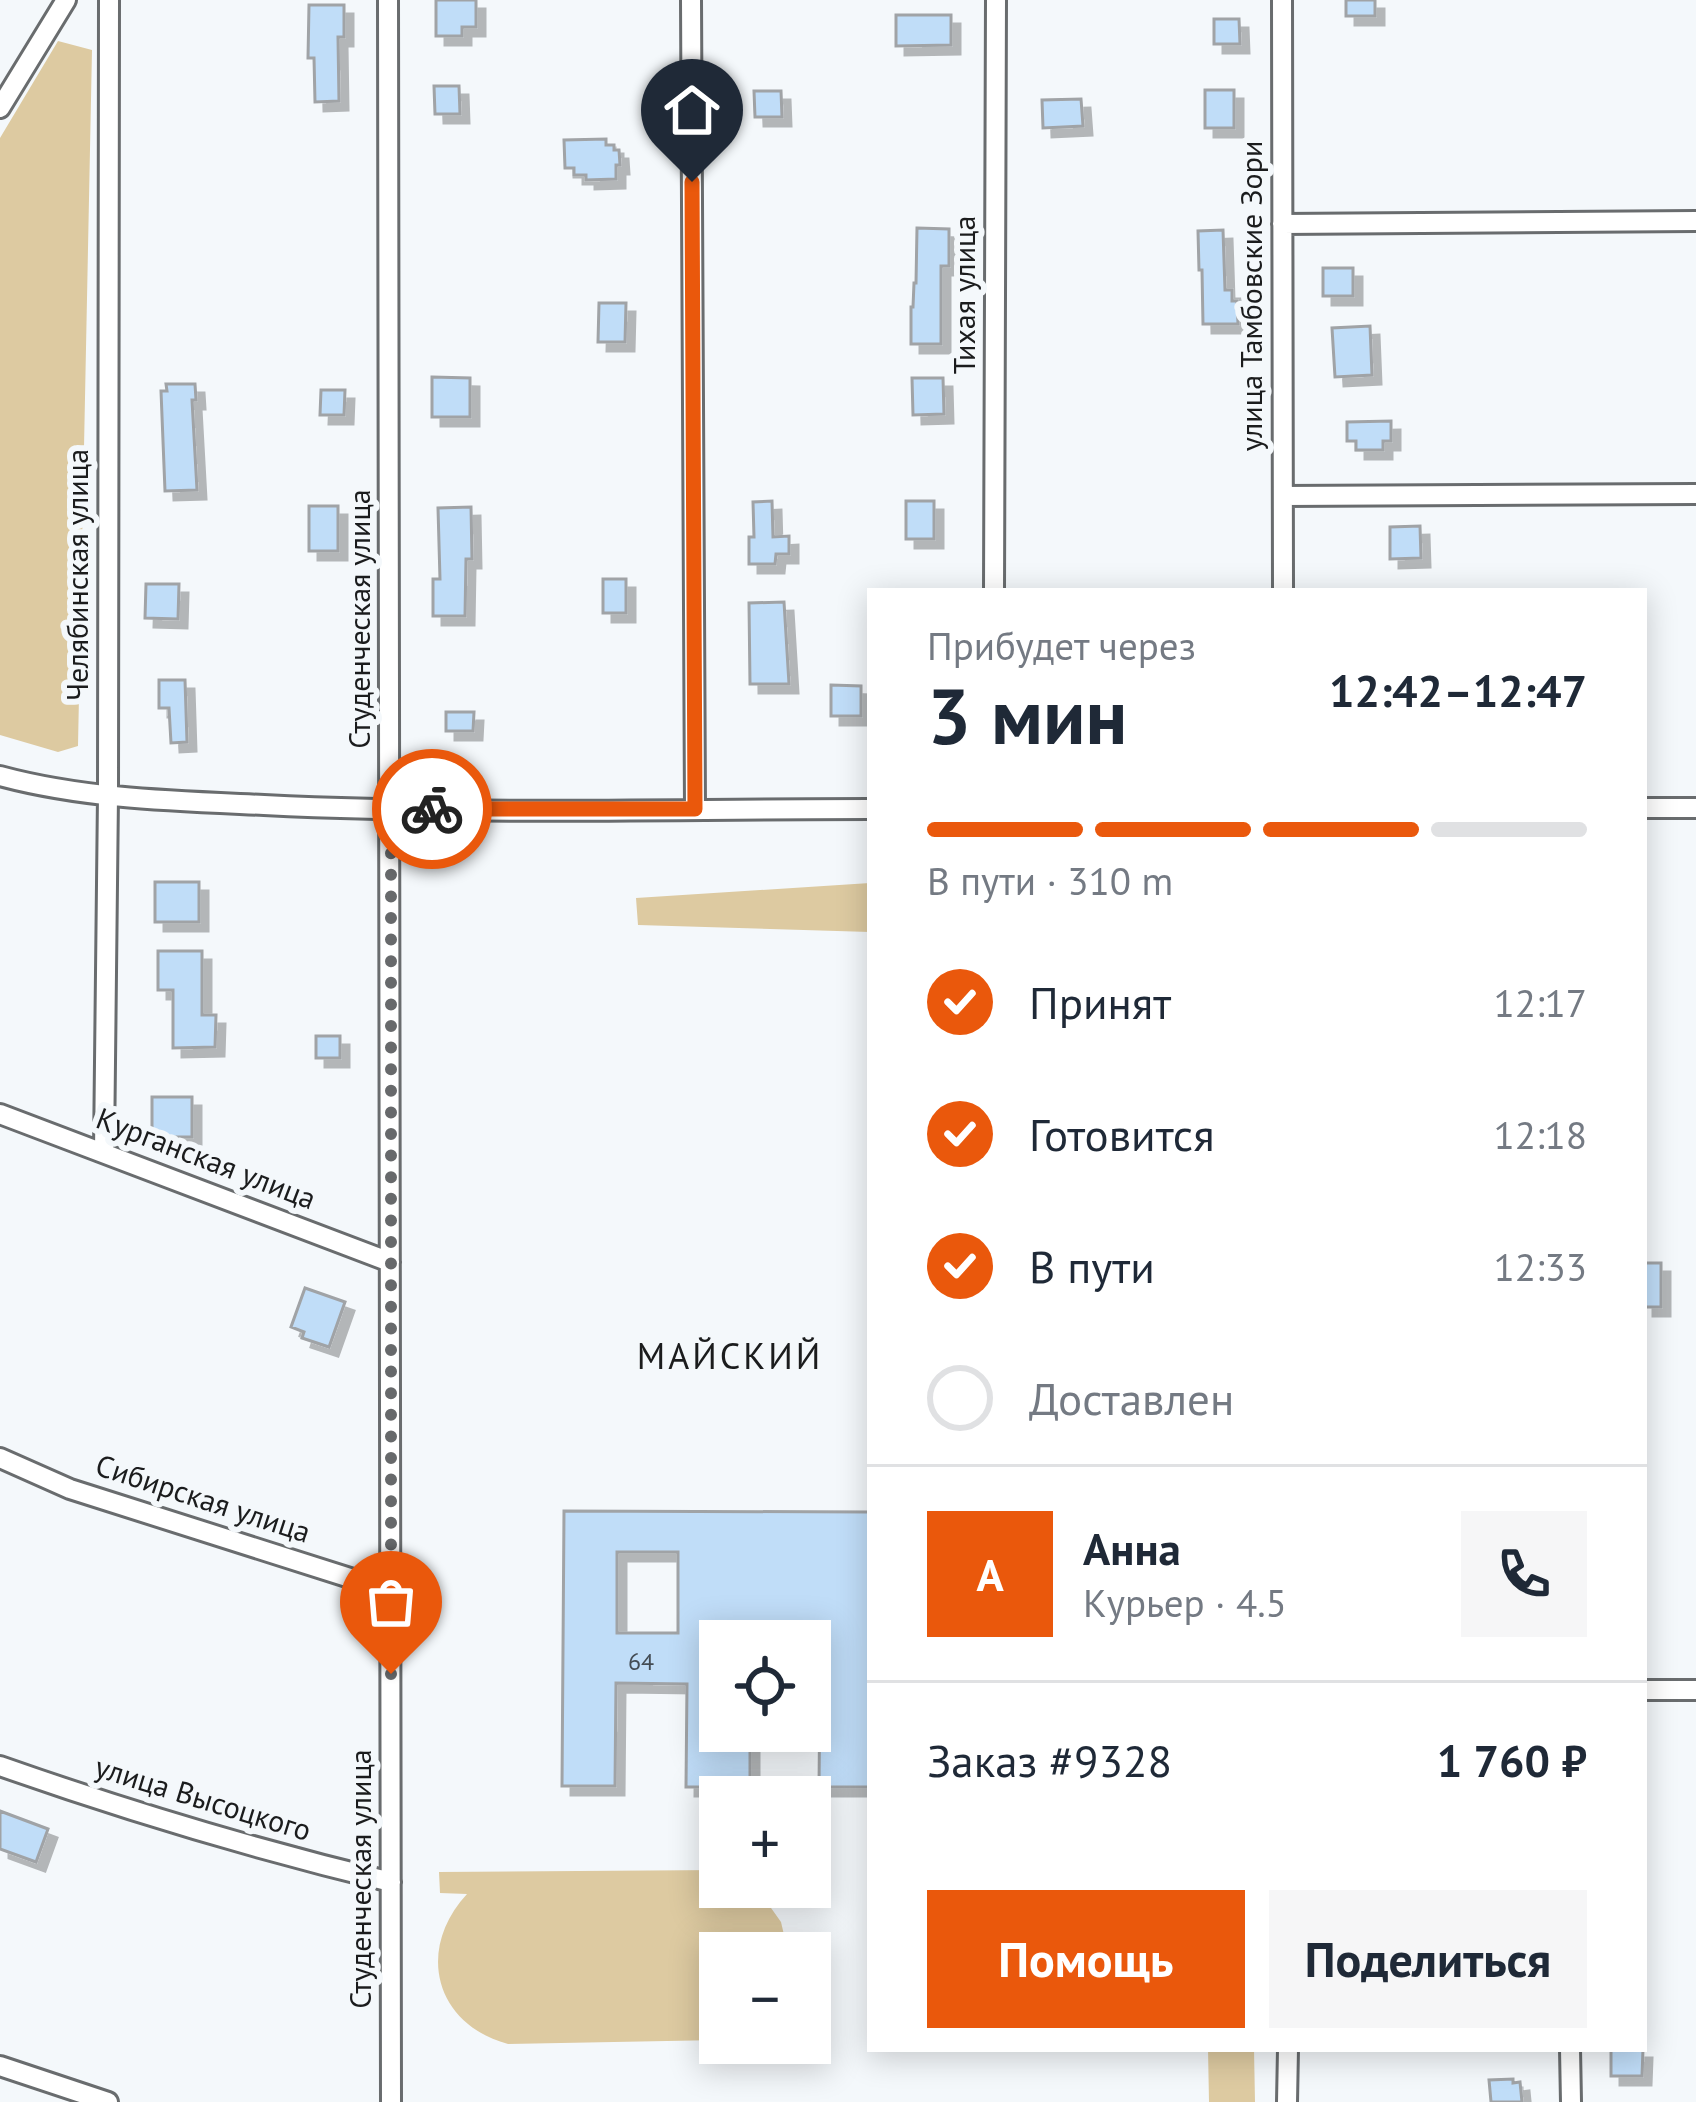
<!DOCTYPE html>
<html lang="ru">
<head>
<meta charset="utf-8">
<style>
	:root { --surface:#fff; --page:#f6f6f7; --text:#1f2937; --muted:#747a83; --line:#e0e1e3; --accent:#ea580c }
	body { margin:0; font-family:"PT Sans",sans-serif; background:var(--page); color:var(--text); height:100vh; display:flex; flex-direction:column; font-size:45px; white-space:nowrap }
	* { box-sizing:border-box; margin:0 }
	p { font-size:39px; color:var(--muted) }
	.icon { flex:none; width:66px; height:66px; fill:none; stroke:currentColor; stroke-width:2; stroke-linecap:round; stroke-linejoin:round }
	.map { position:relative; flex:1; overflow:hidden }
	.panel { position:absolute; left:867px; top:588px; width:780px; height:1464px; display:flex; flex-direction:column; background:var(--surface); border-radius:0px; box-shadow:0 6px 30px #0003 }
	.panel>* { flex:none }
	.controls { position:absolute; left:699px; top:1620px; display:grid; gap:24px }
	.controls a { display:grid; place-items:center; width:132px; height:132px; border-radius:0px; background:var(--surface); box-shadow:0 6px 30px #0003; font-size:60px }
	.pin { position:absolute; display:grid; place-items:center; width:102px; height:102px; color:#fff; margin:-123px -51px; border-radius:50% 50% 50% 0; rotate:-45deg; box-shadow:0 0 12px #0007 }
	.pin .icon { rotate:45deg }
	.courier { position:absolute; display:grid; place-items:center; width:120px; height:120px; margin:-60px; border:9px solid #ea580c; border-radius:50%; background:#fff; color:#222; box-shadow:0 3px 15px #0007 }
	.summary em { font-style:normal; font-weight:800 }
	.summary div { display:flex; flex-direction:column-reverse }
	.summary { display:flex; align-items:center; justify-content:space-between; height:204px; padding:0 60px }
	h1 { font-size:78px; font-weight:800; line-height:90px }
	.bar { display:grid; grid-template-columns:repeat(4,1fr); gap:18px 12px; align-content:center; height:144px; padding:0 60px }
	.bar i { height:15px; border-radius:9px; background:var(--line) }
	.bar .active { background:var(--accent) }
	.bar p { grid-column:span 4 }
	.line { display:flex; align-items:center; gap:30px; padding:0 60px; border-top:3px solid var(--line) }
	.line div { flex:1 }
	.round { display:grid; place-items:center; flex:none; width:126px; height:126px; border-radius:0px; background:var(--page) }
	ol { padding:0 60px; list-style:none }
	li { display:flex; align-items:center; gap:36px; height:132px }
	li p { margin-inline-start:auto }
	li .icon { padding:12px; border-radius:50%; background:var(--accent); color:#fff; stroke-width:4 }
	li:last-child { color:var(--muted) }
	li i { width:66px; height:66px; border:6px solid var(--line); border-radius:50% }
	.primary-button { display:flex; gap:24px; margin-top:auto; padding:24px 60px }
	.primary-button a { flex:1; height:138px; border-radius:0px; background:var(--accent); color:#fff; font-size:48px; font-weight:800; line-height:138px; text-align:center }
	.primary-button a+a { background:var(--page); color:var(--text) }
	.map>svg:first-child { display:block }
	.green { fill:#ddcaa1 }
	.building { fill:#c0ddf8; stroke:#a0a3a6; stroke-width:3; fill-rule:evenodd; filter:url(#shadow) }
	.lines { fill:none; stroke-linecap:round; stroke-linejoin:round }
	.minor-casing { stroke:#696c6e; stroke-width:24 }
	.minor { stroke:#fff; stroke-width:18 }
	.done { stroke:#67696b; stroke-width:12; stroke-dasharray:0 21.6 }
	.route { stroke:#ea580c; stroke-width:15 }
	.labels { text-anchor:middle; stroke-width:12; stroke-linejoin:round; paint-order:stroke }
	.number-label { font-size:24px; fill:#444c54 }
	.street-label { font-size:30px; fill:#1b1c1d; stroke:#f4f8fb }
	.quarter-label { font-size:36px; letter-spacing:3px; fill:#1b1c1d; stroke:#f4f8fb }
</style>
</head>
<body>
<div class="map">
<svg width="1696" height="2102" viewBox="0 0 1696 2102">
	<defs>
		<filter id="shadow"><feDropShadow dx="9" dy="9" stdDeviation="0" flood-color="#0004"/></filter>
	</defs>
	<rect width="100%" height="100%" fill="#f4f8fb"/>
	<path class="green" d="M 58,41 L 92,50 L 78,746 L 58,752 L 0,735 L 0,138 Z
		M 870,883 L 870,932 L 638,925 L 636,898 Z
		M 720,1870 L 720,1887 L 788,1887 L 788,1890 L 759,1891 L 781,1922 L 788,1952 L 720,1953 L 720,2040 L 508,2044 C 434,2024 416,1949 467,1894 L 440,1893 L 439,1872 Z
		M 1208,2049 L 1254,2049 L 1255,2102 L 1209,2102 Z"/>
	<path class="building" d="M 436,0 L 476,0 L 476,27 L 462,27 L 462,36 L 436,36 Z
		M 1346,0 L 1375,0 L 1375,16 L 1346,16 Z
		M 309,5 L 344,5 L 344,37 L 338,37 L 339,101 L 315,102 L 314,58 L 308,58 Z
		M 896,15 L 951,15 L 951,45 L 896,46 Z
		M 1214,19 L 1239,19 L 1240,44 L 1214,44 Z
		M 434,86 L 459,86 L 460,114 L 435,114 Z
		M 1205,90 L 1234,90 L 1234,128 L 1205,128 Z
		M 754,91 L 781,91 L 782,117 L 755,117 Z
		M 1081,99 L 1083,126 L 1043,128 L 1042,100 Z
		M 606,139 L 606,145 L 614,145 L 614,150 L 619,150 L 620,165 L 616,165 L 616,179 L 586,180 L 586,175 L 574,175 L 574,168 L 565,168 L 564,140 Z
		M 917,228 L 949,229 L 949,266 L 941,266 L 941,344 L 911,344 L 911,307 L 913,307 L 914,283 L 916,283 Z
		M 1223,230 L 1225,290 L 1232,290 L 1232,301 L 1237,301 L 1238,324 L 1203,324 L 1202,270 L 1199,270 L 1198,231 Z
		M 1323,268 L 1353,268 L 1353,296 L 1323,296 Z
		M 599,303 L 626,303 L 625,342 L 598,342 Z
		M 1370,326 L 1372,375 L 1335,377 L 1332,328 Z
		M 432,377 L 470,378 L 470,417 L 432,417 Z
		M 912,378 L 943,378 L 944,414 L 913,415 Z
		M 166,384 L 195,384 L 196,400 L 192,400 L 197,490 L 165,491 L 161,391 L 167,391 Z
		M 321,390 L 345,390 L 344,415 L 320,415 Z
		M 1391,421 L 1391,441 L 1383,441 L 1383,450 L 1356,450 L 1356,441 L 1347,441 L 1347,422 Z
		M 772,501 L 773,537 L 789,536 L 789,554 L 776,554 L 775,564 L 749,564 L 749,537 L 754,537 L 753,502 Z
		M 906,501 L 934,501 L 934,539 L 906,539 Z
		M 309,506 L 338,506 L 338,551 L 309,551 Z
		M 471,507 L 472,559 L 466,559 L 465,616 L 433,616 L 433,579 L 440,579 L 438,508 Z
		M 1420,526 L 1421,558 L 1390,559 L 1390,527 Z
		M 603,579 L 626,579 L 626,613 L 603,613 Z
		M 146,584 L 179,584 L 178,619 L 145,618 Z
		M 784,602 L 789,684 L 750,684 L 749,603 Z
		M 159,680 L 185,680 L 187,742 L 171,743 L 169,708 L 159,708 Z
		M 831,685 L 861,686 L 861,716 L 831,716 Z
		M 446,712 L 474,712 L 473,731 L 446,731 Z
		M 155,882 L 199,882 L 199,922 L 155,922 Z
		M 158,951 L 202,951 L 202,1015 L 216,1015 L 215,1047 L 173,1048 L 173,990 L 158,990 Z
		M 316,1036 L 340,1036 L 340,1058 L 316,1058 Z
		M 152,1097 L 192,1097 L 192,1137 L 152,1137 Z
		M 1644,1263 L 1661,1263 L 1661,1307 L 1644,1307 Z
		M 305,1288 L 345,1302 L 329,1347 L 302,1338 L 304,1332 L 291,1327 Z
		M 564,1511 L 870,1512 L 870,1787 L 819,1787 L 820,1684 L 810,1684 L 810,1641 L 720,1641 L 720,1731 L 750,1731 L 750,1787 L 686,1787 L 687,1684 L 616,1683 L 615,1786 L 562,1786 ZM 617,1552 L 678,1552 L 678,1633 L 617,1633 Z
		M 0,1811 L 48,1829 L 36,1862 L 0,1849 Z
		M 1611,2049 L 1643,2049 L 1642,2076 L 1611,2076 Z
		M 1513,2079 L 1513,2083 L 1520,2082 L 1522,2102 L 1491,2102 L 1489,2080 Z"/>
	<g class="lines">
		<g class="minor-casing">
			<path id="minor" d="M 388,0 L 391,2102
				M 691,0 L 695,809
				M 1282,0 L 1283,591
				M 0,108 L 66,0
				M 1282,224 L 1696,221
				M 1283,496 L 1696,494
				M 994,591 L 996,0
				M 0,776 C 85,799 176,801 264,805 C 466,815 668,809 870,809
				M 1644,808 L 1696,808
				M 0,1114 L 390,1262
				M 104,1151 L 108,795 L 109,0
				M 0,1458 L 70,1489 L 391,1591
				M 1644,1690 L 1696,1690
				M 0,1766 C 128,1811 258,1850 391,1882
				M 1570,2049 L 1571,2102
				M 0,2066 L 108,2102
				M 1287,2102 L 1288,2049"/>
		</g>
		<use href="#minor" class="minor"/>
	</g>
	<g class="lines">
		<path class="done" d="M 391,1674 L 391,810 L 432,809"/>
		<path class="route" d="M 432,809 L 695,809 L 692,182"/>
	</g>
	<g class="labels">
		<g class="number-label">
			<text x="641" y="1670">64</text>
		</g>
		<g class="street-label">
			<text transform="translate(965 295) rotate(-90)" y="10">Тихая улица</text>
			<text transform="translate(1252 296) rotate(-90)" y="10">улица Тамбовские Зори</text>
			<text transform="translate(78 575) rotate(-90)" y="10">Челябинская улица</text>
			<text transform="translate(360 619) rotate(-90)" y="10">Студенческая улица</text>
			<text transform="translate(206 1159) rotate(21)" y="10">Курганская улица</text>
			<text transform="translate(203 1499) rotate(18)" y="10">Сибирская улица</text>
			<text transform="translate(203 1799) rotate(17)" y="10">улица Высоцкого</text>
			<text transform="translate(361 1879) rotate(-90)" y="10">Студенческая улица</text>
		</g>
		<g class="quarter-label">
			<text x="730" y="1369">МАЙСКИЙ</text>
		</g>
	</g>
</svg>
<div class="controls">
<a><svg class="icon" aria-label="locate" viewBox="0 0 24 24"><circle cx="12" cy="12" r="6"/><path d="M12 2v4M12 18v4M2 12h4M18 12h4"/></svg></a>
<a>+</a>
<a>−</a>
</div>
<div class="pin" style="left:391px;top:1674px;background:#ea580c"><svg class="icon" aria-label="bag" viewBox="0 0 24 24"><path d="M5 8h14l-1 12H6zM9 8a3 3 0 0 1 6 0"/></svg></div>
<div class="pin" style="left:692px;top:182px;background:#1f2937"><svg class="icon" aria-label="home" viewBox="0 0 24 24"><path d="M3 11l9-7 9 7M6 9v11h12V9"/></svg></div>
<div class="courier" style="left:432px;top:809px"><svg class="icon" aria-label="bike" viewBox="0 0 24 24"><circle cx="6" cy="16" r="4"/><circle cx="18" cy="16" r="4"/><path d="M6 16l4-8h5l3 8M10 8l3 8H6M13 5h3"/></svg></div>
<section class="panel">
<div class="summary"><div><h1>3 мин</h1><p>Прибудет через</p></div><em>12:42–12:47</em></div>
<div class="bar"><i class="active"></i><i class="active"></i><i class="active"></i><i></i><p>В пути · 310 m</p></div>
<ol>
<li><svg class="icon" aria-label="check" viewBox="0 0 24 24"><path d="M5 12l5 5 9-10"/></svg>Принят<p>12:17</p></li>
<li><svg class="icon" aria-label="check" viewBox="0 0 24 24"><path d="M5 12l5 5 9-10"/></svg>Готовится<p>12:18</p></li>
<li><svg class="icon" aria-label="check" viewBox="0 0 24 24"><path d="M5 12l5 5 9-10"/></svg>В пути<p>12:33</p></li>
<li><i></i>Доставлен</li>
</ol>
<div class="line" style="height:216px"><b class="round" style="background:var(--accent);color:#fff">А</b><div><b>Анна</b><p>Курьер · 4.5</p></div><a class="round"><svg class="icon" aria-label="phone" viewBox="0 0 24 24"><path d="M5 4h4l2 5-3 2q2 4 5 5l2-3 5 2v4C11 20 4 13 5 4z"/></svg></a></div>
<div class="line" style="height:156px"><div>Заказ #9328</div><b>1 760 ₽</b></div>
<div class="primary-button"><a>Помощь</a><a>Поделиться</a></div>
</section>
</div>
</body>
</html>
